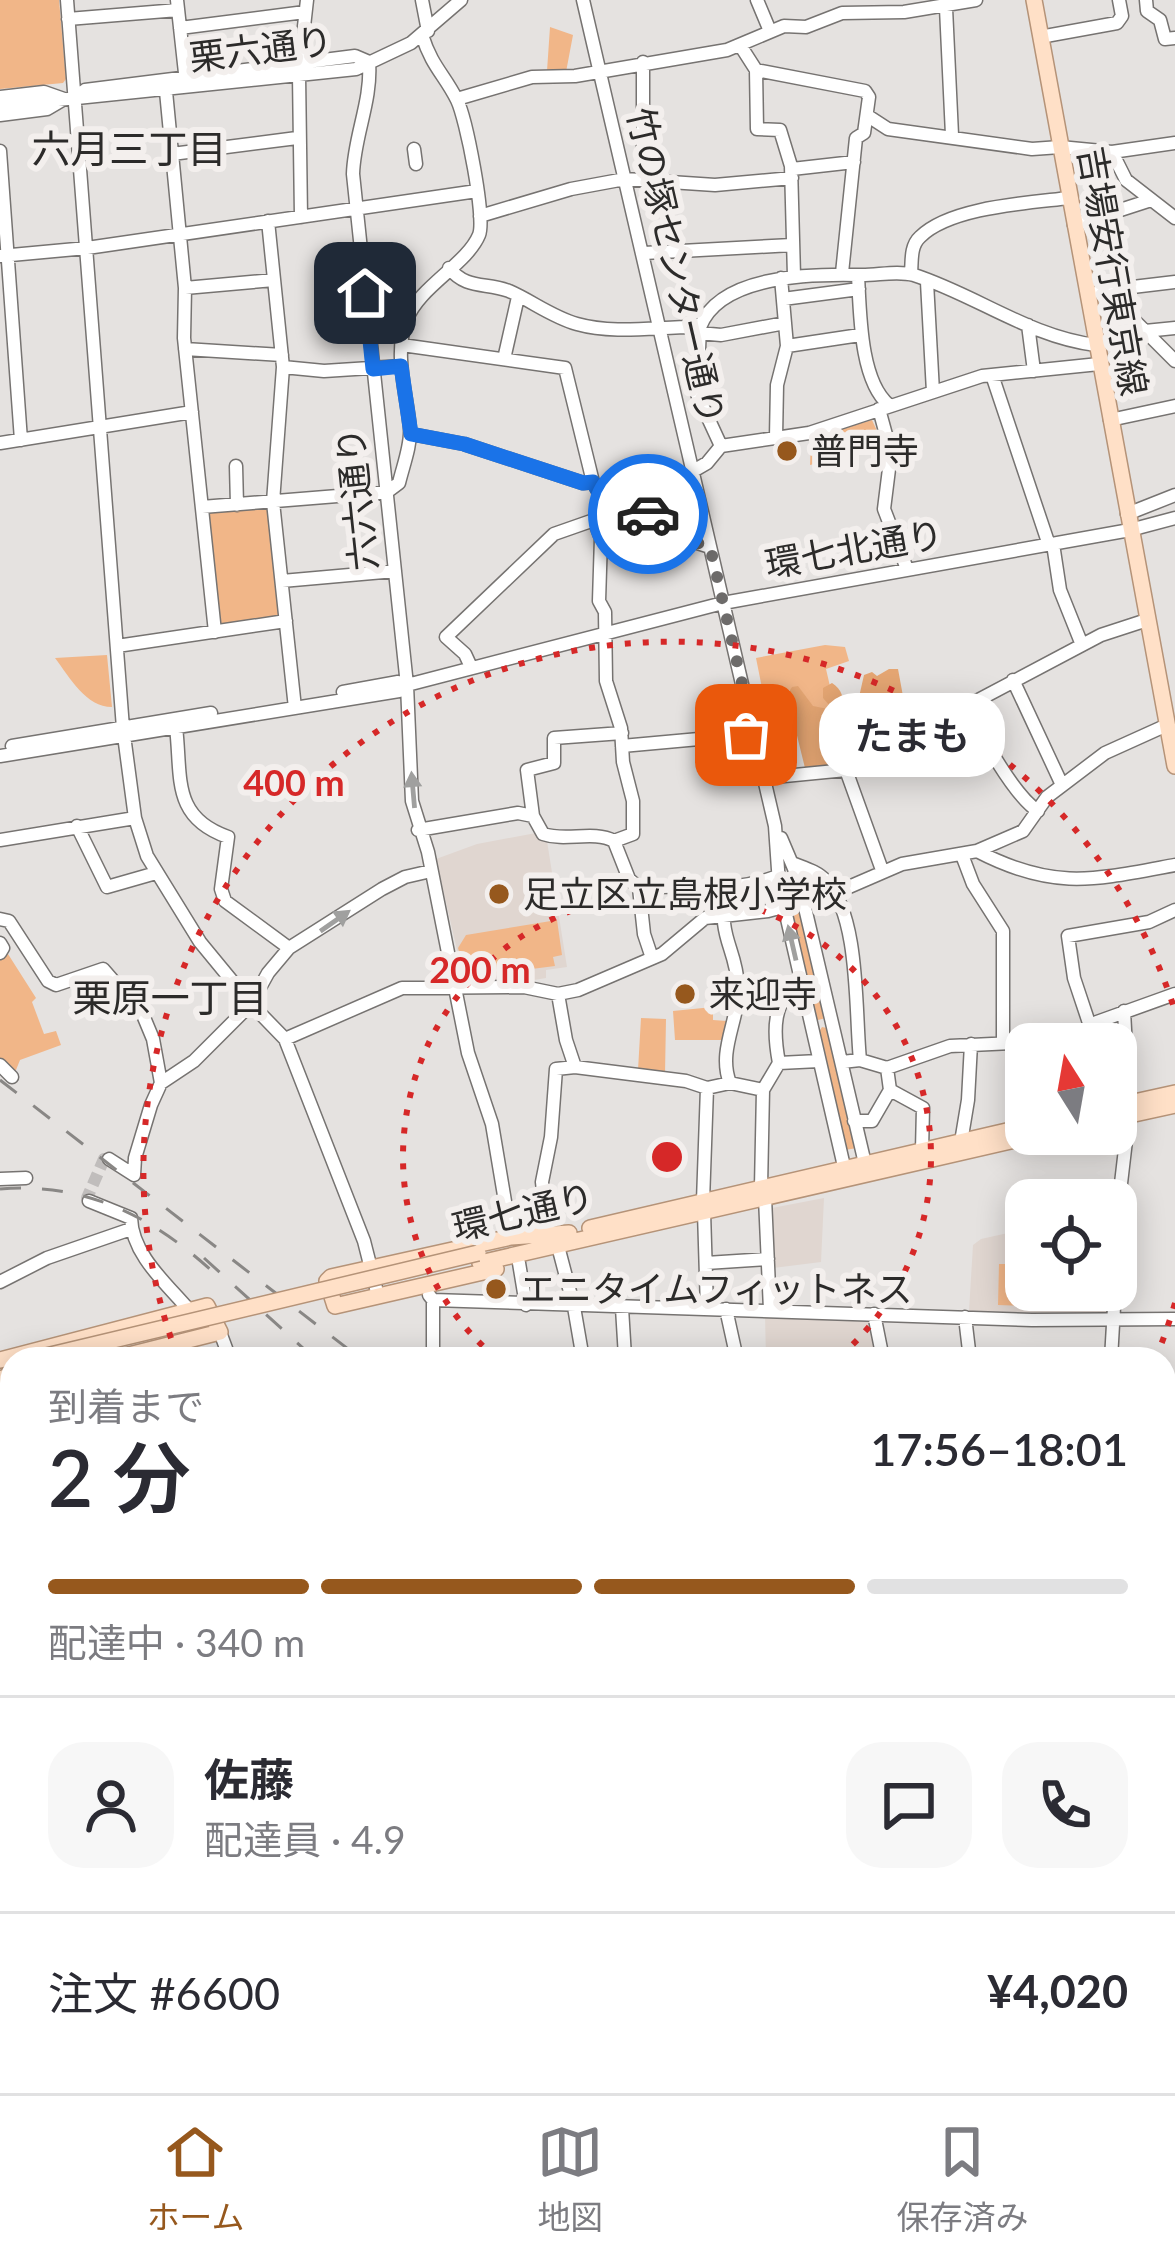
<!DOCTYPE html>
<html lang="ja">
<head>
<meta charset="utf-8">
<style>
	:root { --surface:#fff; --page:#f7f7f7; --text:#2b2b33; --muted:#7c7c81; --line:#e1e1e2; --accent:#96581d }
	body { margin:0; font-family:Lato,"Noto Sans JP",sans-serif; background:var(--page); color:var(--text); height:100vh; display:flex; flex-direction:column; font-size:45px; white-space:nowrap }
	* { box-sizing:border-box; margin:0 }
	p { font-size:39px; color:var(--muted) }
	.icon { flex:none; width:66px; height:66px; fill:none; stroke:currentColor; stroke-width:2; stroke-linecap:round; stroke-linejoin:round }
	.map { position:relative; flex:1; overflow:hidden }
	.side { position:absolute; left:0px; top:1347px; width:1176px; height:747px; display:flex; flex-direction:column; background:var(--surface); border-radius:36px 36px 0 0; box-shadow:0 6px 30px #0003 }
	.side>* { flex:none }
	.needle { width:78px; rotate:349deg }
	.tools { position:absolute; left:1005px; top:1023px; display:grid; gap:24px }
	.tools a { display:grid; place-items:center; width:132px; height:132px; border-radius:24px; background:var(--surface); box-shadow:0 6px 30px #0003; font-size:60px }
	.pin { position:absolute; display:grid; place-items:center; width:102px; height:102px; color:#fff; margin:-51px; border-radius:24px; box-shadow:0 6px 18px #0006 }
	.courier { position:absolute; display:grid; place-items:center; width:120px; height:120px; margin:-60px; border:9px solid #1a73e8; border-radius:50%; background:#fff; color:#222; box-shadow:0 3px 15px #0007 }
	.bubble { position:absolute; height:84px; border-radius:36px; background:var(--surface); box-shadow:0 6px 30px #0003; font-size:39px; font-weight:600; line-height:84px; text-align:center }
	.overview em { font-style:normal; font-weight:600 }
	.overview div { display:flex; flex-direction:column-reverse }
	.overview { display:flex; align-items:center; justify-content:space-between; height:204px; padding:0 48px }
	h1 { font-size:78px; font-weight:600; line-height:90px }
	.bar { display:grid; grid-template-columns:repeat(4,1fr); gap:18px 12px; align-content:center; height:144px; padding:0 48px }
	.bar i { height:15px; border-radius:9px; background:var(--line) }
	.bar .current { background:var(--accent) }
	.bar p { grid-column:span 4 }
	.line { display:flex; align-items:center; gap:30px; padding:0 48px; border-top:3px solid var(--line) }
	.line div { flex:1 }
	.round { display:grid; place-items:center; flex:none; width:126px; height:126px; border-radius:36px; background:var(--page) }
	.dock { display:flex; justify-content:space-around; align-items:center; height:168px; border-top:3px solid var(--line); background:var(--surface); font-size:33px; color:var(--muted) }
	.dock a { display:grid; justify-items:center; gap:6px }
	.dock .current { color:var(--accent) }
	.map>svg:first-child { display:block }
	.built { fill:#e0d6d0 }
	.green { fill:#f1b688 }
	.forest { fill:#e5a673 }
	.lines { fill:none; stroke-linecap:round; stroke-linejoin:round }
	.minor-tunnel { stroke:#c0bdbc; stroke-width:12; stroke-dasharray:12 6; stroke-linecap:butt }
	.minor-casing { stroke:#767371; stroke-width:15 }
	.major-casing { stroke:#b59378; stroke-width:18 }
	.minor { stroke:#fff; stroke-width:12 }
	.major { stroke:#ffe0c7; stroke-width:15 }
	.rail { stroke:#898785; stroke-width:3; stroke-dasharray:21 21; stroke-linecap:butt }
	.major-bridge-casing { stroke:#b59378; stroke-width:18; stroke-linecap:butt }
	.major-bridge { stroke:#ffe0c7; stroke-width:15 }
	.oneway { fill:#a0a09f }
	.done { stroke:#6d6b6a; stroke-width:12; stroke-dasharray:0 21.6 }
	.route { stroke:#1a73e8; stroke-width:15 }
	.ring { fill:none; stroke:#d62828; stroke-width:6; stroke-dasharray:6 12 }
	.poi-dot { fill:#96581d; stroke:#f3efed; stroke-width:4.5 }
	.labels { text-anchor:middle; stroke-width:12; stroke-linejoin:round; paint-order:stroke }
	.street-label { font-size:36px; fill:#2c2b2a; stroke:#f3efed }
	.poi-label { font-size:36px; fill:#2c2b2a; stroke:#f3efed; text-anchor:start }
	.neighbourhood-label { font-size:39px; fill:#2c2b2a; stroke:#f3efed }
	.centre { fill:#d62828; stroke:#f3efed; stroke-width:6 }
	.ring-label { font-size:36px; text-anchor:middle; font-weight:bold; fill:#d62828; stroke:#f3efed; stroke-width:12; stroke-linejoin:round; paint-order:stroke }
</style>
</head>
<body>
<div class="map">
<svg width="1175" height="2093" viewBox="0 0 1175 2093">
	<rect width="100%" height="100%" fill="#e5e2e0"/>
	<path class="built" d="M 536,833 L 547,841 L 567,967 L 546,970 L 546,978 L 528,981 L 464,980 L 436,859 L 477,844 Z
		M 824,1198 L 821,1262 L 773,1268 L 772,1208 Z
		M 1021,1230 L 1026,1230 L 1026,1290 L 1112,1290 L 1109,1312 L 1105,1315 L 969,1311 L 973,1245 L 981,1239 Z
		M 765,1315 L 871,1320 L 879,1359 L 766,1359 Z
		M 12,1736 L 12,2055 L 0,2053 L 0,1739 Z
		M 0,2076 L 12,2077 L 12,2082 L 143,2086 L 144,2093 L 0,2093 Z"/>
	<path class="green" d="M 0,0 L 59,0 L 66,79 L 63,83 L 0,89 Z
		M 550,27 L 573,35 L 566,72 L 547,71 Z
		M 872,420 L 884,446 L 810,465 L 811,438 Z
		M 268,507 L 282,614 L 279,618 L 222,626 L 218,624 L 207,514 L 210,510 Z
		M 825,645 L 845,647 L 849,661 L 826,669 L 835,708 L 814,715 L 790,690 L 762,688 L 756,658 Z
		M 107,655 L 112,707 C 86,707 70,678 55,658 Z
		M 798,910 L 805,915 L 826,1018 L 814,1021 L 790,915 Z
		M 557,920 L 562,955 L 553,957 L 555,966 L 467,977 L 458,948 L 466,935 Z
		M 8,954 L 36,998 L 32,1002 L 44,1034 L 56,1031 L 61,1045 L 20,1060 L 14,1075 L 0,1061 L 0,958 Z
		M 713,1007 L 713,1020 L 727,1021 L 724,1040 L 675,1040 L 673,1011 Z
		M 641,1018 L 666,1019 L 665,1074 L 638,1070 Z
		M 822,1027 L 831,1029 L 857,1148 L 845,1150 L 817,1035 Z
		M 1011,1261 L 1026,1261 L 1026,1290 L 1076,1290 L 1076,1308 L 998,1305 L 999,1264 L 1010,1264 Z"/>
	<path class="forest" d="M 889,669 L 898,669 L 905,707 L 902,708 L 893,695 L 885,697 L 893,710 L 890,717 L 897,736 L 856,753 L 845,731 L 850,712 L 870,707 L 870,703 L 859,697 L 864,675 L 872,672 L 877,676 Z
		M 832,683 C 848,693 844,712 843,729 L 827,739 L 836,763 L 834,767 L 805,768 L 787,695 L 792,687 L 798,686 L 813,706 L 828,709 L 830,706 L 823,698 L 823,688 Z"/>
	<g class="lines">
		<path class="minor-tunnel" d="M 89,1201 L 87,1198 L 104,1159 L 109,1159"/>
		<g class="minor-casing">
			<path id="minor" d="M 67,0 L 123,728 L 135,818 L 147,856 L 200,942 L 251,1004 L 285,1039 L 364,1241 L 378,1296
				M 177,0 L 186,82
				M 422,0 L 428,31
				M 583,0 L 775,826 L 779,884 L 846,1175
				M 757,0 L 770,31
				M 1146,0 L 1147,11 L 1160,20 L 1165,39 L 1175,38
				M 946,8 L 952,135
				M 68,19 L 178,10
				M 180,28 L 305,12
				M 1040,37 L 1117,23 L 1122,16 L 1119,0
				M 740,45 L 756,70 L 757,129 L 780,130 L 791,166 L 794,276
				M 300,62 L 307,0
				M 369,62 C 372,101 354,136 353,174 L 407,685 L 412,801 L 428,852 L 468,1053 L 492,1124 L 511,1237
				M 756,70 L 865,91 L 869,97 L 864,133 L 856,138 L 842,273
				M 299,75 L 301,217
				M 165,81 L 185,288 L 184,338 L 215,632
				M 0,97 L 44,92 L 64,99 L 47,109 L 0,115
				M 74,98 L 85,90 L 355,56 L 369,62
				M 457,99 L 532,77 L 575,76 L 727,50 L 784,26 L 806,27 L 842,13 L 904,12 L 976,0
				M 0,106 L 356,69 L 411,43 L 461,0
				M 868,116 L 888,129 L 1032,149 L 1060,147 L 1112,152 L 1175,143
				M 414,149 L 416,164
				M 0,151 L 21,440
				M 1112,152 L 1126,180 L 1175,218
				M 172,154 L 297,138
				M 792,169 L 854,162
				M 643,178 L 643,62
				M 480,216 L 571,189 L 625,179 L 715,185 L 792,178
				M 268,221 L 283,367 L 273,502 L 295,708
				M 1074,225 L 1151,200
				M 644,253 L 792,245
				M 0,256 L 87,248 L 477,191
				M 449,268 C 467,290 485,282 509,291 C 532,301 552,317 577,324 C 616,335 661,326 700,327 C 720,275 811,274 858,275 C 876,276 896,270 914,275 C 976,295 1030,337 1096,345
				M 911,274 C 912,262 910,246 920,237 C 950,207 1028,203 1069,198
				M 858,275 C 860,313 860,381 889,405
				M 927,282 L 933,392
				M 185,288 L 274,280
				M 1104,290 L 1175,361
				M 1099,291 L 1175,282
				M 783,299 L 859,289
				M 1028,325 L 1034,371
				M 700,327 L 697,394 L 721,446
				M 1145,331 L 1175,328
				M 699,333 L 721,335 L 785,323
				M 402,345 L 565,368 L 593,482 L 607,507
				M 787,346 L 860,335
				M 185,349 L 282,355
				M 504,359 L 518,297
				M 283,367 L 324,371 L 401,366
				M 992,375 L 1049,545
				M 879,409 L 891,453 L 884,509 L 907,569
				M 1110,420 L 1175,406
				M 411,434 L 464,444 L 583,483 L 593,482
				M 776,437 L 777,385 L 787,346 L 781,278
				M 0,443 L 192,412
				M 236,466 L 237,505
				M 645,499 L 651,528 L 710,547
				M 202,507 L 387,492 L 399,483 C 403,466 411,446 410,429 C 407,393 393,354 407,319 C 419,287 467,264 479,235 C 486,218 466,118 457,100 C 444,74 432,67 422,35
				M 1127,514 L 1175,495
				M 594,520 L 601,538 L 599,601 L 605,612 L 606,681 L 621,728 L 623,762 L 633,801 L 633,834 L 614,841 L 629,879 L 639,888 L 644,934 L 652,958
				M 1053,544 L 1060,590 L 1082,645
				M 282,581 L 395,571
				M 117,646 L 286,621
				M 471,667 L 465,654 L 446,637 L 554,534 L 594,520 L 607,507 L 645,499 L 707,463 L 721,446 L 809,433 L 982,376 L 1099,364
				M 1013,680 L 1062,785
				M 343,692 L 398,682 L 407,685
				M 966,705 C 980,733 1013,795 1038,811
				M 176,727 C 182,777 171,817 228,837 L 221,889 L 225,901 L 289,948
				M 12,746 L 211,713
				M 622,746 L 754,734
				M 0,756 L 399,691 L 407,685 L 723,603 L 1130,530 L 1175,518
				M 846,770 L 882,870
				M 764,778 L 846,770 L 1101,635 L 1147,620
				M 77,826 L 107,887 L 156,873
				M 418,830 L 518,813 L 533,816
				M 781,838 L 798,878 L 867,1172
				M 0,840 L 135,818
				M 614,841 C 593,830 566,842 543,834 L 533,816 L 527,770 L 554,763 L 554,738 L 622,733
				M 977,851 C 1054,891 1094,880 1175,865
				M 962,855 L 973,884 L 1003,931 L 1003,1042
				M 792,863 C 804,868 817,871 826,881 C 860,916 855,1012 860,1060
				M 639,888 C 694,883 724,896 778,876
				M 727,890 C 716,937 736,946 738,986 C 740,1019 717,1050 730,1083
				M 0,919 L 9,921 L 48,981 L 56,985 L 103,969 L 143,1015 L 153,1039 L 161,1083
				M 0,943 L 3,948 L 0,953
				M 558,994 L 566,1040 L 575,1067
				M 1124,1011 L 1129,1103
				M 1090,1026 L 1074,978 L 1068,936 L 1149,922 L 1175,910
				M 285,1039 L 402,988 L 524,987 L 558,994 L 578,990 L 662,954 L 705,918 L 768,911 L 835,893 L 902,864 L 977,851 L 1023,831 L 1047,797 L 1105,753 L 1167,725
				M 842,1062 L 860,1060 L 887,1068 L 950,1046 L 1079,1040 L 1097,1022 L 1175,994
				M 779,1063 C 773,1031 772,1001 800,981
				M 0,1065 L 12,1077
				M 887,1068 L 890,1090 L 923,1108 L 922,1150
				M 854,1121 L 872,1121 L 890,1090
				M 961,1142 L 968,1100 L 971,1044
				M 109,1159 L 134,1175 L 135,1158 L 151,1105 L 161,1083 L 194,1061 L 251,1004 L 268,973 L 289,948 L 382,889 L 405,877 L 431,871
				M 0,1179 L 26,1178
				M 761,1187 L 763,1090 L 779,1063 L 819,1061
				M 765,1198 L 770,1310
				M 89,1201 L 131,1218 C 132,1255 167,1284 189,1310
				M 703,1201 L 707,1088
				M 704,1212 L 707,1309
				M 1116,1226 L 1129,1115
				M 548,1233 L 542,1182 L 551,1137 L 556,1069 L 575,1067 L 686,1081 L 707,1088 L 730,1083 L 763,1090
				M 559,1250 L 574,1307 L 583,1359
				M 1116,1255 L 1116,1279
				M 519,1263 L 526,1305
				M 706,1263 L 768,1259
				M 0,1282 L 47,1258 L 131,1229
				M 429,1295 L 433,1300 L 433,1359
				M 433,1300 L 1032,1320 L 1175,1319
				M 622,1308 L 625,1357
				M 726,1309 L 737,1359
				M 874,1314 L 883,1359
				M 965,1317 L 970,1359
				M 220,1332 L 230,1359
				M 1111,1359 L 1115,1290
				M 0,1420 L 12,1412
				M 0,1477 L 12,1500
				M 0,1509 L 12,1511
				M 1164,1572 L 1175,1570
				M 0,1646 L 12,1686
				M 1164,1685 L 1175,1685
				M 0,1718 L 12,1715
				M 1164,1768 L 1168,1796 L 1175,1796
				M 0,2062 L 12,2064
				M 1164,2063 L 1175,2073
				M 238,2082 L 377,2093
				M 488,2082 L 490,2093
				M 872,2082 L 992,2093
				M 149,2093 L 149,2082
				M 534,2093 L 538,2082
				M 676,2093 L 677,2082"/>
		</g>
		<g class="major-casing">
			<path id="major" d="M 1034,0 L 1175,766
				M 1116,1106 L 1175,1093
				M 1116,1118 L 1175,1105
				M 590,1228 L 1011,1130
				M 480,1263 L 1041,1134
				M 496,1269 L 335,1306 L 327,1281 L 331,1277 L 511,1237 L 569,1233
				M 0,1360 L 207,1306 L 220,1332 L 113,1359
				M 0,1379 L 12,1375"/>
		</g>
		<use href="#minor" class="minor"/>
		<use href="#major" class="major"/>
		<path class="rail" d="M 0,1080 L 361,1359
			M 0,1189 C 85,1182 152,1216 213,1272
			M 204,1258 L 315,1359
			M 1164,1848 L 1175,1852"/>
		<g class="major-bridge-casing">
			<path id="major-bridge" d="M 42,1357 L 478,1253"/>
		</g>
		<use href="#major-bridge" class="major-bridge"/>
	</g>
	<defs><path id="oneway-solid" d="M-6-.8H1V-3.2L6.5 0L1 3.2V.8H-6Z" transform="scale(3)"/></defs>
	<g class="oneway">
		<use href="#oneway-solid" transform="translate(413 790) rotate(-95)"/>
		<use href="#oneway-solid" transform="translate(335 921) rotate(-35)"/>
		<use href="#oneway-solid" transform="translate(792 943) rotate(-103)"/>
	</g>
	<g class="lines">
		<path class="done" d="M 648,514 L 650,528 L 710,547 L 754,734 L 746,735"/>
		<path class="route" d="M 365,293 L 373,369 L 401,366 L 411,434 L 464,444 L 583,483 L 593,482 L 607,507 L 645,500 L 648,514"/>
	</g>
	<g class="ring">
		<path d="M496 1358A264 264 0 1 1 838 1358"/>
		<path d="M1175 1303A528 528 0 0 1 1157 1355M177 1355A528 528 0 1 1 1175 1011"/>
	</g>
	<g class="poi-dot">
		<circle cx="787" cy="451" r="12"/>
		<circle cx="499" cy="894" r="12"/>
		<circle cx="685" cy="994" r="12"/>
		<circle cx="496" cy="1289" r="12"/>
	</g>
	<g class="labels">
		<g class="street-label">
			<text transform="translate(261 49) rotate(-7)" y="13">栗六通り</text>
			<text transform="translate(676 266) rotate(77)" y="13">竹の塚センター通り</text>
			<text transform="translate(1113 271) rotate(80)" y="13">吉場安行東京線</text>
			<text transform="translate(357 499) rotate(-96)" y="13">六六通り</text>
			<text transform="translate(854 549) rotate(-10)" y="13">環七北通り</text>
			<text transform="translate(523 1212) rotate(-13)" y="13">環七通り</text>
		</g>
		<g class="poi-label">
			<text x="811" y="464">普門寺</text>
			<text x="523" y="907">足立区立島根小学校</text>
			<text x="709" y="1007">来迎寺</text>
			<text x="520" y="1302">エニタイムフィットネス</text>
		</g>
		<g class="neighbourhood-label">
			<text x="129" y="163">六月三丁目</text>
			<text x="170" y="1012">栗原一丁目</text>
		</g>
	</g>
	<circle cx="667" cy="1157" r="18" class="centre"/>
	<g class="ring-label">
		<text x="294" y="796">400 m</text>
		<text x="480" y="983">200 m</text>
	</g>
</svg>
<div class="tools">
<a><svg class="needle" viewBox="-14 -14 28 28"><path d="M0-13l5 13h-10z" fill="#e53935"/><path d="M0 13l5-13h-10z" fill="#7c7c81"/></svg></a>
<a><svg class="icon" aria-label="locate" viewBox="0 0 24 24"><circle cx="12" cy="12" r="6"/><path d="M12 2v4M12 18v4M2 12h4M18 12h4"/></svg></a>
</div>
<div class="pin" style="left:746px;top:735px;background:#ea580c"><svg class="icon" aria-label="bag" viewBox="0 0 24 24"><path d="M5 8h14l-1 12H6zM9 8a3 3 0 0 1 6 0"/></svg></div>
<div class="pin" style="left:365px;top:293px;background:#1f2937"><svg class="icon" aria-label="home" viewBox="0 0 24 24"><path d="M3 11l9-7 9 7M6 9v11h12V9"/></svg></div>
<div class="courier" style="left:648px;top:514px"><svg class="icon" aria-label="car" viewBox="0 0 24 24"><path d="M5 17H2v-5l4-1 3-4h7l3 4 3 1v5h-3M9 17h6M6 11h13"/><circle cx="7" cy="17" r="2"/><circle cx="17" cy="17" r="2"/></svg></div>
<div class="bubble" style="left:819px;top:693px;width:186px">たまも</div>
<section class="side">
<div class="overview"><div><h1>2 分</h1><p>到着まで</p></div><em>17:56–18:01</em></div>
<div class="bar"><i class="current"></i><i class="current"></i><i class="current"></i><i></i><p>配達中 · 340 m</p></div>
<div class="line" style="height:216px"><a class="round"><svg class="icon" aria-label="person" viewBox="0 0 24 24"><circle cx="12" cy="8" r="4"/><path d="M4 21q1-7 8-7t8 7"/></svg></a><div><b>佐藤</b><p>配達員 · 4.9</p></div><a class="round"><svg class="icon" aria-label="chat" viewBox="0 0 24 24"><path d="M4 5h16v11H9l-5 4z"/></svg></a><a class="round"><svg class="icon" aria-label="phone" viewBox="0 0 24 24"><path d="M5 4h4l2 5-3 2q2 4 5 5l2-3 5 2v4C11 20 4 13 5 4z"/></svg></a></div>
<div class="line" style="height:156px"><div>注文 #6600</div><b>¥4,020</b></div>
</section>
</div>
<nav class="dock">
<a class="current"><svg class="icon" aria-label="home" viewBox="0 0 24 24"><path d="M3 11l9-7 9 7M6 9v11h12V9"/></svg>ホーム</a>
<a><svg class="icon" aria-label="map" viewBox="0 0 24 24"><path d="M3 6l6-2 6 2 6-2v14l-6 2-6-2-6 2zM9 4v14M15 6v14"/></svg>地図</a>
<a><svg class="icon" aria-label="saved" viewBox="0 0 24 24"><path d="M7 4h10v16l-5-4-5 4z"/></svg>保存済み</a>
</nav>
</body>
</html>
